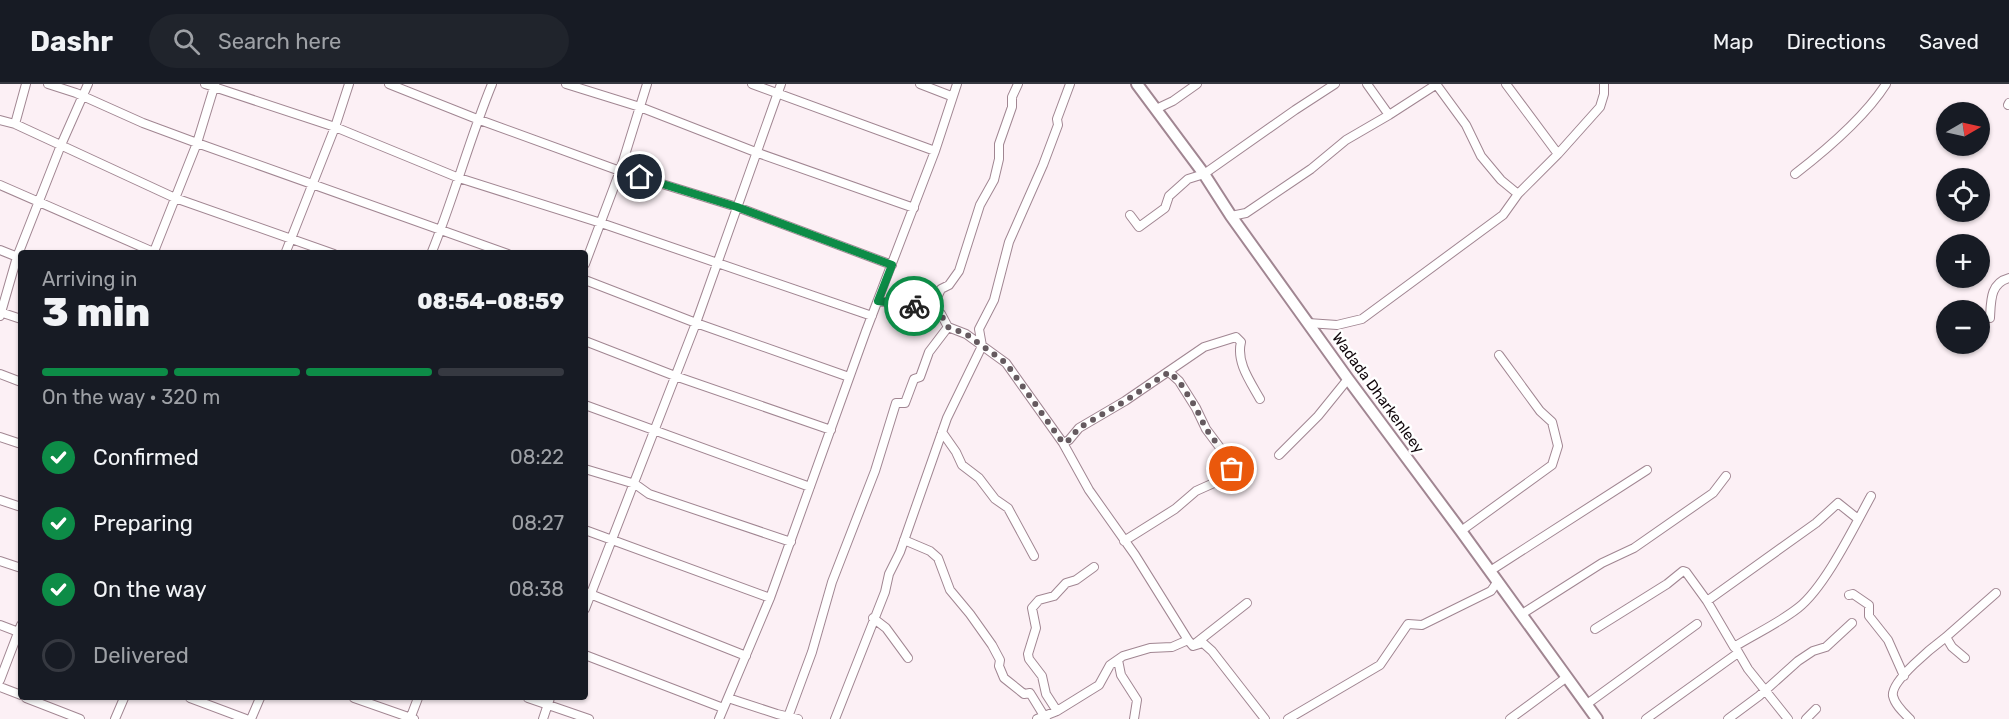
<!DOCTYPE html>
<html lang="en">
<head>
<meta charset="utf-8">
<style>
	:root { --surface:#171b24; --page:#20242c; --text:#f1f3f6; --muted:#9ea1a6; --line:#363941; --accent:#0d8c47 }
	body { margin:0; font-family:Rubik,sans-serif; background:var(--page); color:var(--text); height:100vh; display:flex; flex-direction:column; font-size:22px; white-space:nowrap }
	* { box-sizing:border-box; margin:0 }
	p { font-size:20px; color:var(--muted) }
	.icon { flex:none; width:33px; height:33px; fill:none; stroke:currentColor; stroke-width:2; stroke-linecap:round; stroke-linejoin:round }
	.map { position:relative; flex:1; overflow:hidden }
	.details { position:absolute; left:18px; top:166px; width:570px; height:450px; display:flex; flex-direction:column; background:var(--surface); border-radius:6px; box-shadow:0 2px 4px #0004 }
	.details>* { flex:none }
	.needle { width:39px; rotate:81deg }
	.buttons { position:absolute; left:1936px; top:18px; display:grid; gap:12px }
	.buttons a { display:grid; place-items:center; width:54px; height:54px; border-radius:50%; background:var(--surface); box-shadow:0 2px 4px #0004; font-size:30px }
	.pin { position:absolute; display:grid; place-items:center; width:51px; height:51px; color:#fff; margin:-26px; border:3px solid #fff; border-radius:50%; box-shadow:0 2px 6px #0007 }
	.courier { position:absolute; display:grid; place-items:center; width:60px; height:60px; margin:-30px; border:4px solid #0d8c47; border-radius:50%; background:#fff; color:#222; box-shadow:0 2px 8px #0007 }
	.head em { font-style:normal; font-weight:800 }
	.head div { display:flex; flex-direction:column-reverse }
	.head { display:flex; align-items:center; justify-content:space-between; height:102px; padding:0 24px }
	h1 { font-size:39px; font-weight:800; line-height:45px }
	.bar { display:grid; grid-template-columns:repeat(4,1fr); gap:9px 6px; align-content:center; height:72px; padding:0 24px }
	.bar i { height:8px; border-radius:4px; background:var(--line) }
	.bar .current { background:var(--accent) }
	.bar p { grid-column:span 4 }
	ol { padding:0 24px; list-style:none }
	li { display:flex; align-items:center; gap:18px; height:66px }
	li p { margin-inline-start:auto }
	li .icon { padding:6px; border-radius:50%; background:var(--accent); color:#fff; stroke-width:4 }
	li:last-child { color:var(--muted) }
	li i { width:33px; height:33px; border:3px solid var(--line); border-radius:50% }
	header { display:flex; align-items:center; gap:36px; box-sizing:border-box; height:84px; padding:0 30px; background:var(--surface); border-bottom:2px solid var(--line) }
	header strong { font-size:28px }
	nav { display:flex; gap:33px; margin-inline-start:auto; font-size:21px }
	.search { width:420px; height:54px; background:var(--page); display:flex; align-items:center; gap:15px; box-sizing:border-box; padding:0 21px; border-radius:33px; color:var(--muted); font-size:22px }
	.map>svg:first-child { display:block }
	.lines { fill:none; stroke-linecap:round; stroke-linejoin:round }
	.minor-casing { stroke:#a18692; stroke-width:10 }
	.major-casing { stroke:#a18692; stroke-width:14 }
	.minor { stroke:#fff; stroke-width:8 }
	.major { stroke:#fff; stroke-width:10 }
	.done { stroke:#655a5f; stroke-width:6; stroke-dasharray:0 10.8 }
	.route { stroke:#0d8c47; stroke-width:8 }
	.labels { text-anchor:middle; stroke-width:5; stroke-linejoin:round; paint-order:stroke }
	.street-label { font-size:15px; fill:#13090e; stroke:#fff }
</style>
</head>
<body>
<header>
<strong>Dashr</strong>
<div class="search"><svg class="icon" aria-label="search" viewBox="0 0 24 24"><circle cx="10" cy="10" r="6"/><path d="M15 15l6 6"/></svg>Search here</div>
<nav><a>Map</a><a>Directions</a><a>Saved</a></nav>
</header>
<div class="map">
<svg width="2009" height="635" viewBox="0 0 2009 635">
	<rect width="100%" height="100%" fill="#fcf0f5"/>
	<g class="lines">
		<g class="minor-casing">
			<path id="minor" d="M 48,0 L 76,9 L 143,39 L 197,59 L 508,170
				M 205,0 L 335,43 L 459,94 L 601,139 L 872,232
				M 389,0 L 477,35 L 620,87 L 737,123 L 892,181
				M 566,0 L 640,23 L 758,69 L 914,124
				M 752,0 L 935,67
				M 920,0 L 951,12
				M 1436,0 L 1466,41 L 1481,72 L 1501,96 L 1518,110
				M 1506,0 L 1558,70
				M 2008,21 L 2009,19
				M 1156,25 L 1173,17 L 1197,0
				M 1389,31 L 1437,0
				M 0,36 L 15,40 L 175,114 L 334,170
				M 15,40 L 26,0
				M 1795,90 C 1826,66 1865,33 1886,0
				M 0,101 L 158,170
				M 1130,131 L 1139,143 L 1165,124 L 1169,112 L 1188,95 L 1204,90 L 1295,26 L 1335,0
				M 1231,132 L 1246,129 L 1311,85 L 1346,56 L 1389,31 L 1367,0
				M 0,166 L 20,174
				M 153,170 L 197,59 L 215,0
				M 285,170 L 335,43 L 349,0
				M 431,170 C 454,114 469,56 492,0
				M 585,180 L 620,87 L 647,0
				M 585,196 L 696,239 L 849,293
				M 878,217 L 932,224 L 941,230 L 948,243 L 966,250 L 1006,279 L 1063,359 L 1089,406 L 1135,471 L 1188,556 L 1193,562 L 1203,559 L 1212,567 L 1265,635
				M 932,224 L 941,205 L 949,201 L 959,187 L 980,121 L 994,96 L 999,75 L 999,60 L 1012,23 L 1012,13 L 1018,0
				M 0,228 L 21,235
				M 0,232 L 17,173 L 61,61 L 88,0
				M 1990,234 C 1991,217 1990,199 2009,194
				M 1308,239 L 1337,241 L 1362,235 L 1503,131 L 1518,110 L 1558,70 L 1600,23 L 1604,10 L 1604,0
				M 585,257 L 675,292 L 831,346
				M 0,290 L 21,298
				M 585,321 L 810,403
				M 942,348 L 956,368 L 962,381 L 979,394 L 995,415 L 1008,424 L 1034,472
				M 0,353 L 21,360
				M 1063,359 L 1069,356 L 1079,344 L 1125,317 L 1204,263 L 1236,253 L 1241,258 C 1236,278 1250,297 1260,315
				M 1279,371 L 1318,332 L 1348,295
				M 585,385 L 635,400 L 649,410 L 791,458
				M 0,416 L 21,423
				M 585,446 L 770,514
				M 1461,447 L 1552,381 L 1558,362 L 1552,338 L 1540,327 L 1499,271
				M 904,456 L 930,467 L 938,474 L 950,506 L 970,530 L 992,561 L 1000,576 L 999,582 L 1004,594 L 1024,610 L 1030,609 L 1046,635
				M 1124,457 L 1175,425 L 1196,407 L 1216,398 L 1232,385 L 1221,365 L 1206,345 L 1196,324 L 1179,297 L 1169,288
				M 0,477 L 21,484
				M 1490,487 L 1647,386
				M 585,508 L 746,572
				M 1849,511 L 1853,510 L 1869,521 L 1869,532 L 1888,556 L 1904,592
				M 1707,517 L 1816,439 L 1838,419 L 1858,435
				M 585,525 L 696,239 L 781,0
				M 1522,530 L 1602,479 L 1634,464 L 1713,409 L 1726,392
				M 873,534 L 886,544 L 908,574
				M 0,541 L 21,549
				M 1595,545 L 1667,500 L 1683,487 L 1686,488 L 1707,517 L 1734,563 C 1755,550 1779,539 1798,524 C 1825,503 1854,443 1871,412
				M 1946,553 L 1996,509
				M 1196,559 L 1247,519
				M 1737,566 L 1748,585 L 1788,635
				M 585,571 L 723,624
				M 1118,576 L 1121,591 L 1137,616 L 1134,635
				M 0,596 L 21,541
				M 0,603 L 21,611
				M 26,614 L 80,635
				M 190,614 L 246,635
				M 354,614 L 414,635
				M 528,614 L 589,635
				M 728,614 L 777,630 L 798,635
				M 1587,620 L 1697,540
				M 1057,627 L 1046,610 L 1042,592 L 1029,575 L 1028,570 L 1036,544 L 1032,524 L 1039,516 L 1054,512 L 1066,499 L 1076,496 L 1094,483
				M 788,633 L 812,568 L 832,498 L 875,387 L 896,319 L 905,319 L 914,295 L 920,293 L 929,268 L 948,243
				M 115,635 L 124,614
				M 251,635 L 260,614
				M 410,635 L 418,614
				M 543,635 L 550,614
				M 719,635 L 770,514 L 866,247 L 935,67 L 957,0
				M 835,635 L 885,508 L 889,490 L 900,468 L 947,334 L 982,262 L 979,245 L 994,216 L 1009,158 L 1043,81 L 1058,41 L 1057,35 L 1070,0
				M 1037,635 L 1057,627 L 1099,601 L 1110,581 L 1123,572 L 1150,564 L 1172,563 L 1188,556
				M 1288,635 L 1380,581 L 1408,540 L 1422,541 L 1491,507 L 1498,497
				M 1510,635 L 1567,593
				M 1646,635 L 1738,569
				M 1728,635 L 1759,612 L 1798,577 L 1813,567 L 1826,563 L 1852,539
				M 1806,635 L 1816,625
				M 1910,635 C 1904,629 1895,621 1893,612 C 1890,597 1934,562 1946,553 L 1952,563 L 1965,574"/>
		</g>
		<g class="major-casing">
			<path id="major" d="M 1137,0 L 1204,90 L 1231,132 L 1348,295 L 1461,447 L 1597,635"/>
		</g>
		<use href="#minor" class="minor"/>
		<use href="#major" class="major"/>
	</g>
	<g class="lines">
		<path class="done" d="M 914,222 C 934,226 938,223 948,243 L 966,250 L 1006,279 L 1063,359 L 1068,357 L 1079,344 L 1125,317 L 1169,288 L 1179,297 L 1196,324 L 1206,345 L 1221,365 L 1232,385"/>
		<path class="route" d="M 640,93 L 737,123 L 892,181 L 878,217 L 914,222"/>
	</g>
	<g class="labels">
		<g class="street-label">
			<text transform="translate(1378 309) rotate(54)" y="5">Wadada Dharkenleey</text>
		</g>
	</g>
</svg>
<div class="buttons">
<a><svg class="needle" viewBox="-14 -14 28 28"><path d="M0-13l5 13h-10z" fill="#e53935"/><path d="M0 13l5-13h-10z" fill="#9ea1a6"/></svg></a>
<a><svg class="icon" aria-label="locate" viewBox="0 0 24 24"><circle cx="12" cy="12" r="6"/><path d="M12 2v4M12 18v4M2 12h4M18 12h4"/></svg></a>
<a>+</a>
<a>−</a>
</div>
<div class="pin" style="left:1232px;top:385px;background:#ea580c"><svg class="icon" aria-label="bag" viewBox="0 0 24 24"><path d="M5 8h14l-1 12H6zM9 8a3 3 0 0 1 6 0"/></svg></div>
<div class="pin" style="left:640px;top:93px;background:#1f2937"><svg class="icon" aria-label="home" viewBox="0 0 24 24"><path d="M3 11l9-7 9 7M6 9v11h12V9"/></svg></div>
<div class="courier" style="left:914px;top:222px"><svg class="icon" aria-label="bike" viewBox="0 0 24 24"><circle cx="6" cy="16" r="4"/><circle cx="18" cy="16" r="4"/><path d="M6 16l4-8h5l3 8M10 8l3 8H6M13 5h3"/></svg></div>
<section class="details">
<div class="head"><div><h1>3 min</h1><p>Arriving in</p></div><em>08:54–08:59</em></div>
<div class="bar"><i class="current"></i><i class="current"></i><i class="current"></i><i></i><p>On the way · 320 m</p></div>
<ol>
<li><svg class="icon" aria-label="check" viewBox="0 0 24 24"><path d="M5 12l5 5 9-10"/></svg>Confirmed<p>08:22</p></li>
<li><svg class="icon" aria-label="check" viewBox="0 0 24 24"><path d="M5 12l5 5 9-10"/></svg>Preparing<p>08:27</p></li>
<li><svg class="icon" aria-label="check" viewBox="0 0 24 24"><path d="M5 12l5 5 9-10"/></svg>On the way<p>08:38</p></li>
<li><i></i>Delivered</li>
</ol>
</section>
</div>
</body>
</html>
